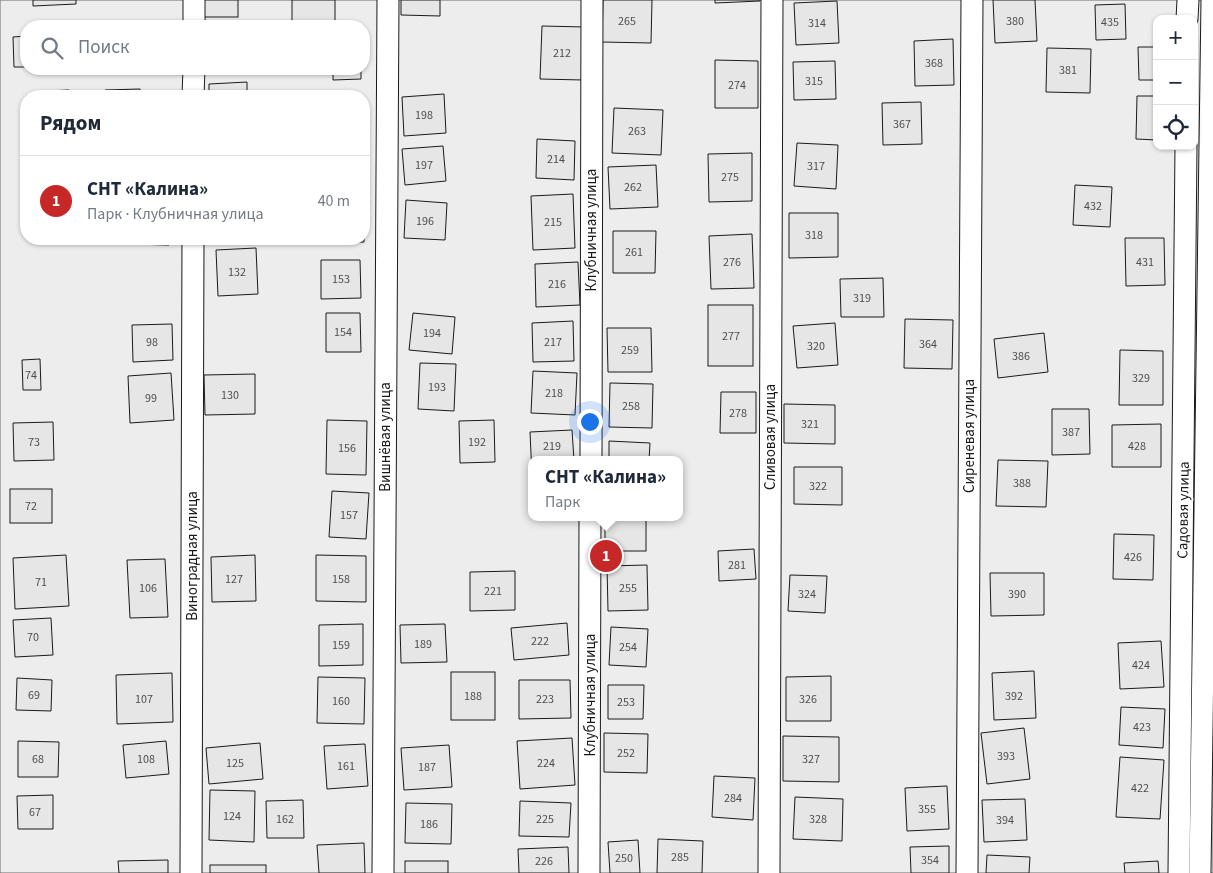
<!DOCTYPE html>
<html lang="ru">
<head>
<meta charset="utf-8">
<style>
  :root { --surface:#fff; --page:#f2f2f3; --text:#1f2937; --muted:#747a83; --line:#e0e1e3; --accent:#c62828 }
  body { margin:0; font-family:"Source Sans 3",sans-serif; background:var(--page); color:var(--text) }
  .controls { position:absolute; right:15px; top:15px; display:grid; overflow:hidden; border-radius:10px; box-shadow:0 1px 4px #0004 }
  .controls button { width:45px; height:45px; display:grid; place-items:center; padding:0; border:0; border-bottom:1px solid var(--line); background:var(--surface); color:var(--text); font:25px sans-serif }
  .you { position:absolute; left:589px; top:421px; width:18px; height:18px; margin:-12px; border:4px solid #fff; border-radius:50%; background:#1a73e8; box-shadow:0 0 0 8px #1a73e833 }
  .badge { display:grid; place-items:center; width:32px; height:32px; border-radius:50%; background:var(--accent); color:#fff; font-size:16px; font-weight:700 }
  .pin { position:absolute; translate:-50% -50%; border:2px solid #fff; box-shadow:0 1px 5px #0006 }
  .popup { position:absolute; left:528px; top:456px; width:155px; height:65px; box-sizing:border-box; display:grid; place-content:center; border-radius:10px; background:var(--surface); filter:drop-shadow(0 1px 4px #0005); font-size:16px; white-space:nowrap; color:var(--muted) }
  .popup b { font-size:19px; color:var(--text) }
  .popup::after { content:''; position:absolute; left:50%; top:100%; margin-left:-10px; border:10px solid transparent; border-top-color:var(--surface) }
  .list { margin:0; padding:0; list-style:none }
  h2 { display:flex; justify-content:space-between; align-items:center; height:65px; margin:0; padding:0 20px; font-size:21px }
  h2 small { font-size:16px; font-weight:400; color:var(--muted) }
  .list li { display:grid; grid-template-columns:32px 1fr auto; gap:15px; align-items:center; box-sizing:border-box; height:90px; padding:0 20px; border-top:1px solid var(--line) }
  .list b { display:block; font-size:19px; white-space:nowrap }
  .list p { margin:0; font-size:16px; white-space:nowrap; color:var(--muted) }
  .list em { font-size:16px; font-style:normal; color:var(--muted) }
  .icon { flex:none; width:28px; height:28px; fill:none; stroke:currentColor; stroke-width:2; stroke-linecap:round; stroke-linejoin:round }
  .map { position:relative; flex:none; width:1213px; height:873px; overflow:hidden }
  .search { position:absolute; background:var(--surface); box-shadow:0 1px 4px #0004; left:20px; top:20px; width:350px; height:55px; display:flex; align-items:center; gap:12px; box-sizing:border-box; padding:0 18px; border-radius:20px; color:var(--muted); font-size:19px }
  .panel { position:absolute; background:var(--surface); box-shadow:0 1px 4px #0004; left:20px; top:90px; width:350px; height:155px; border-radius:20px }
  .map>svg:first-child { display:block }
  .green { fill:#ededed; stroke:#6a6a6a; fill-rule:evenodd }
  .building { fill:#e6e6e6; stroke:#1a1a1a }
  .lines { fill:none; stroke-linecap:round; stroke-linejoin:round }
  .minor-casing { stroke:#1a1a1a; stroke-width:23 }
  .minor { stroke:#fff; stroke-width:21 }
  .labels { text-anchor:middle; stroke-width:4; stroke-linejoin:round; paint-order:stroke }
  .number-label { font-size:12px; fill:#4d4d4d }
  .street-label { font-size:15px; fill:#1a1a1a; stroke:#fff }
</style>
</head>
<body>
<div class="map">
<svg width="1213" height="873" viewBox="0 0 1213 873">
  <rect width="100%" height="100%" fill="#fff"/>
  <!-- green -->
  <path class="green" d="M 0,0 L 1213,0 L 1213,873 L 0,873 ZM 1157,19 L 1194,19 L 1194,146 L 1157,146 ZM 26,26 L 364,26 L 364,69 L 26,69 ZM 26,96 L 364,96 L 364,239 L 26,239 ZM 532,460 L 680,460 L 680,517 L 532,517 Z"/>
  <!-- building -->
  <g class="building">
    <path d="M 33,0 L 76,0 L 76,4 L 33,6 Z"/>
    <rect x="201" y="0" width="37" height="17"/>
    <rect x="292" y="0" width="43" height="26"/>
    <path d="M 401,0 L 440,0 L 440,16 L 401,15 Z"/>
    <path d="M 603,0 L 652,0 L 651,43 L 602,42 Z"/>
    <path d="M 715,0 L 760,0 L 760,1 L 715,3 Z"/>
    <path d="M 993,0 L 1035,0 L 1037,41 L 995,43 Z"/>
    <path d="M 837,1 L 839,43 L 796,45 L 794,3 Z"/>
    <path d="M 1125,4 L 1126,39 L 1096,40 L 1095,5 Z"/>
    <path d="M 542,26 L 585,27 L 583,80 L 540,79 Z"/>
    <path d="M 26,36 L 26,67 L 14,67 L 13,37 Z"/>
    <path d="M 953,39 L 954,85 L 915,86 L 914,41 Z"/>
    <path d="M 1138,47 L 1157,47 L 1157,80 L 1139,80 Z"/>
    <path d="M 1047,48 L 1091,49 L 1090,93 L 1046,92 Z"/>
    <path d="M 715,60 L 758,61 L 758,108 L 715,108 Z"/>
    <path d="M 835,61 L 836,99 L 794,100 L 793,62 Z"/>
    <rect x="205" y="69" width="38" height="3"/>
    <path d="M 333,69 L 361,69 L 361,79 L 333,80 Z"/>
    <path d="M 247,82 L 247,96 L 209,96 L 209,84 Z"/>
    <path d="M 140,89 L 141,96 L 105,96 L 105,90 Z"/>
    <path d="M 69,90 L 69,96 L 47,96 L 47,91 Z"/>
    <path d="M 444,94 L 446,133 L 404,136 L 402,97 Z"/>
    <path d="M 1137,96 L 1157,96 L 1157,140 L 1136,139 Z"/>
    <path d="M 921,102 L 922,144 L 883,145 L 882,103 Z"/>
    <path d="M 614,108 L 663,110 L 661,155 L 612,153 Z"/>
    <path d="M 537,139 L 575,141 L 574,180 L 536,178 Z"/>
    <path d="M 797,143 L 838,145 L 836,189 L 794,186 Z"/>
    <path d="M 443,146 L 446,181 L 405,185 L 402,149 Z"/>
    <path d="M 752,153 L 752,201 L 709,202 L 708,154 Z"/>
    <path d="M 656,165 L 658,207 L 610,209 L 608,167 Z"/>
    <path d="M 1075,185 L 1112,187 L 1110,227 L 1073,225 Z"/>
    <path d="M 573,194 L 575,248 L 533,250 L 531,196 Z"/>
    <path d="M 406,200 L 447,203 L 445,240 L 404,238 Z"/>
    <path d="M 789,213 L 838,213 L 838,257 L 789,258 Z"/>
    <path d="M 613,231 L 656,231 L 655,273 L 613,273 Z"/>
    <path d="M 752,234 L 754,288 L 711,289 L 709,236 Z"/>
    <path d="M 1125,238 L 1164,238 L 1165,285 L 1126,286 Z"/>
    <path d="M 130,239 L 169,239 L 169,245 L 129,244 Z"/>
    <path d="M 319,239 L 364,239 L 364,242 L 319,243 Z"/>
    <path d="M 256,248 L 258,294 L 218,296 L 216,250 Z"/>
    <path d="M 321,260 L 360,260 L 361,298 L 321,299 Z"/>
    <path d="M 578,262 L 580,305 L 536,307 L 535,264 Z"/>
    <path d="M 883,278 L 884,317 L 841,317 L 840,279 Z"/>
    <rect x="708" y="305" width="45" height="61"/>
    <path d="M 326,313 L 360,313 L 361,352 L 326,352 Z"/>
    <path d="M 413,313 L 455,317 L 452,354 L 409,350 Z"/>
    <path d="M 905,319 L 953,320 L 952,369 L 904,368 Z"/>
    <path d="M 573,321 L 574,361 L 533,362 L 532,323 Z"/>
    <path d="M 835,323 L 838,365 L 797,368 L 793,326 Z"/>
    <path d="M 172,324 L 173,360 L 133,362 L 132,325 Z"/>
    <path d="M 607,328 L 651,328 L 652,372 L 608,372 Z"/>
    <path d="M 1044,333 L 1048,372 L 998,378 L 994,339 Z"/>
    <path d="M 1120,350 L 1163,351 L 1163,405 L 1119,405 Z"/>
    <path d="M 40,359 L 41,390 L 23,390 L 22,360 Z"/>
    <path d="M 420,363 L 456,364 L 454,411 L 418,409 Z"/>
    <path d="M 533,371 L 577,373 L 575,415 L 531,413 Z"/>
    <path d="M 171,373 L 174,420 L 130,423 L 128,376 Z"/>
    <path d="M 255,374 L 255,414 L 205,415 L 204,375 Z"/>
    <path d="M 610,383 L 653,384 L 652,428 L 609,427 Z"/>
    <path d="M 721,392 L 756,392 L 756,433 L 720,433 Z"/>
    <path d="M 784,404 L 835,405 L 835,444 L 784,443 Z"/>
    <path d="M 1052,409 L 1089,409 L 1090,454 L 1052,455 Z"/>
    <path d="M 327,420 L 367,421 L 366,475 L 326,474 Z"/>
    <path d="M 494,420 L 495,462 L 460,463 L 459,421 Z"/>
    <path d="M 53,422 L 54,460 L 14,461 L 13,423 Z"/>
    <path d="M 1161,424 L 1161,467 L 1112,467 L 1112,425 Z"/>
    <path d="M 572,430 L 574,460 L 532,460 L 532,476 L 530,432 Z"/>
    <path d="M 609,441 L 650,443 L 649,460 L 609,460 Z"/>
    <path d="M 998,460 L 1048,461 L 1046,507 L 996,506 Z"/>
    <path d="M 794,467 L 842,467 L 842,505 L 794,504 Z"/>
    <rect x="10" y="489" width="42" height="34"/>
    <path d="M 332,491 L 369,493 L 366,539 L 329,537 Z"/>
    <rect x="605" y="517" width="41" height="34"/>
    <path d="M 1114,534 L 1154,535 L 1153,580 L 1113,579 Z"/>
    <path d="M 754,549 L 756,579 L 719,581 L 718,551 Z"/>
    <path d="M 66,555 L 69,606 L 15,609 L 13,558 Z"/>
    <path d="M 255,555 L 256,601 L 212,602 L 211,557 Z"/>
    <path d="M 316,555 L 366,556 L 366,602 L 316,601 Z"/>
    <path d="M 165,559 L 168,617 L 130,618 L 127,560 Z"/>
    <path d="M 647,565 L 648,610 L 608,611 L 607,566 Z"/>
    <path d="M 515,571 L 515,610 L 470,611 L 470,572 Z"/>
    <path d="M 990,573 L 1044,573 L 1044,615 L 991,616 Z"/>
    <path d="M 790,575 L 827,576 L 825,613 L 788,611 Z"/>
    <path d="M 51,618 L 53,655 L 15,657 L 13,620 Z"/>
    <path d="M 567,623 L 569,655 L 514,660 L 511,628 Z"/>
    <path d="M 363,624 L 363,665 L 319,666 L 319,625 Z"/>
    <path d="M 445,624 L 447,662 L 401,663 L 400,625 Z"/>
    <path d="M 611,627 L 648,629 L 646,667 L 609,665 Z"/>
    <path d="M 1161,641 L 1164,687 L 1120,689 L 1118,643 Z"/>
    <path d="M 1034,671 L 1036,718 L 994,720 L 992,673 Z"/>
    <rect x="451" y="672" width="44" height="48"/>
    <path d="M 172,673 L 173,722 L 117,724 L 116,675 Z"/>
    <path d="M 831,676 L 831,721 L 786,721 L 786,677 Z"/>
    <path d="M 318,677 L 365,678 L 364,724 L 317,723 Z"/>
    <path d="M 17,678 L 52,680 L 51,711 L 16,710 Z"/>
    <path d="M 519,680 L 570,680 L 571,718 L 519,719 Z"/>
    <path d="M 608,685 L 644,685 L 643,719 L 608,719 Z"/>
    <path d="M 1121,707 L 1165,709 L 1163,748 L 1119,745 Z"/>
    <path d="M 1024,728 L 1030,779 L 987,784 L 981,733 Z"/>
    <path d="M 604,733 L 648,734 L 647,773 L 604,772 Z"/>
    <path d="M 783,736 L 839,737 L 839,782 L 783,781 Z"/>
    <path d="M 572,738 L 575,785 L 520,789 L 517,741 Z"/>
    <path d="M 18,741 L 59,742 L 58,777 L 18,777 Z"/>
    <path d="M 166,741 L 169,774 L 126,778 L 123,745 Z"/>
    <path d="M 260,743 L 263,779 L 209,784 L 206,748 Z"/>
    <path d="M 365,744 L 368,786 L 327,789 L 324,746 Z"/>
    <path d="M 449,745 L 452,787 L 404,790 L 401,748 Z"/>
    <path d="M 1120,757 L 1164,760 L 1160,819 L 1116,817 Z"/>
    <path d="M 714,776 L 755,778 L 753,820 L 712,817 Z"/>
    <path d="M 947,786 L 949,829 L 907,831 L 905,788 Z"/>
    <path d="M 210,790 L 255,791 L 254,842 L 209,840 Z"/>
    <path d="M 53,795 L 53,829 L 18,829 L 17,796 Z"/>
    <path d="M 795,797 L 843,799 L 842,841 L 793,839 Z"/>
    <path d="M 1025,799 L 1027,840 L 984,842 L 982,800 Z"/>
    <path d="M 303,800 L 304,838 L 267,838 L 266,801 Z"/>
    <path d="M 520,801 L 571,803 L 569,837 L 519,836 Z"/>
    <path d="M 406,803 L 452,804 L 451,844 L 405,843 Z"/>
    <path d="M 658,839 L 703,841 L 702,873 L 657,873 Z"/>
    <path d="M 638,840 L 640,873 L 610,873 L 608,842 Z"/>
    <path d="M 364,843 L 365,873 L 319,873 L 317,845 Z"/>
    <path d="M 949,846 L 949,873 L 911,873 L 910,847 Z"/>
    <path d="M 568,847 L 569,873 L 519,873 L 518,849 Z"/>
    <path d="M 987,855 L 1030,857 L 1029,873 L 986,873 Z"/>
    <path d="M 168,860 L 168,873 L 119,873 L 118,861 Z"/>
    <rect x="405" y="861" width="43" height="12"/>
    <path d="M 1158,861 L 1159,873 L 1125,873 L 1124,863 Z"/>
    <rect x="210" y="865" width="56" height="8"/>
  </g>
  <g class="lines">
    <!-- minor casing -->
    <g class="minor-casing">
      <g id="minor">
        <path d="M 1187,19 L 1188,0"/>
        <path d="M 194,26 L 194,0"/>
        <path d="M 193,96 L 194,69"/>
        <path d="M 591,460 L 592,0"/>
        <path d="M 191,873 L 193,239"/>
        <path d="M 383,873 L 388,0"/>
        <path d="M 589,873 L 590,517"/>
        <path d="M 769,873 L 772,0"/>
        <path d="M 967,873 L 972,0"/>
        <path d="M 1179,873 L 1186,146"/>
        <path d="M 1200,873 L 1212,0"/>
      </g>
    </g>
    <!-- minor -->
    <use href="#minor" class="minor"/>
  </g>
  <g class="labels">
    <!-- number labels -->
    <g class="number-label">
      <text x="627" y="25">265</text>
      <text x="1015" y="25">380</text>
      <text x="1110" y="26">435</text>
      <text x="817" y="27">314</text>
      <text x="562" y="57">212</text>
      <text x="934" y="67">368</text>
      <text x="1068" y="74">381</text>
      <text x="814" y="85">315</text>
      <text x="737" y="89">274</text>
      <text x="424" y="119">198</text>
      <text x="902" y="128">367</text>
      <text x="637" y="135">263</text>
      <text x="556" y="163">214</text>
      <text x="424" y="169">197</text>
      <text x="816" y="170">317</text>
      <text x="730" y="181">275</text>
      <text x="633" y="191">262</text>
      <text x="1093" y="210">432</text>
      <text x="425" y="225">196</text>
      <text x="553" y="226">215</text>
      <text x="814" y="239">318</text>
      <text x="634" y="256">261</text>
      <text x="732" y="266">276</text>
      <text x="1145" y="266">431</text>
      <text x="237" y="276">132</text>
      <text x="341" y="283">153</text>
      <text x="557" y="288">216</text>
      <text x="862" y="302">319</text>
      <text x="343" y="336">154</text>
      <text x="432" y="337">194</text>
      <text x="731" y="340">277</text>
      <text x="152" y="346">98</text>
      <text x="553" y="346">217</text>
      <text x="928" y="348">364</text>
      <text x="816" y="350">320</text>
      <text x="630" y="354">259</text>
      <text x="1021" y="360">386</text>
      <text x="31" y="379">74</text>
      <text x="1141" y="382">329</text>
      <text x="437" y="391">193</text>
      <text x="554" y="397">218</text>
      <text x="230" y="399">130</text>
      <text x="151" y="402">99</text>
      <text x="631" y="410">258</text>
      <text x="738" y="417">278</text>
      <text x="810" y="428">321</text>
      <text x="1071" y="436">387</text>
      <text x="34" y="446">73</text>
      <text x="477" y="446">192</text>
      <text x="552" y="450">219</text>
      <text x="1137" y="450">428</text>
      <text x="347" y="452">156</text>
      <text x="1022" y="487">388</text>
      <text x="818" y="490">322</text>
      <text x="31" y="510">72</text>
      <text x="349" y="519">157</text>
      <text x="1133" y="561">426</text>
      <text x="737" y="569">281</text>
      <text x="234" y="583">127</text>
      <text x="341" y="583">158</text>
      <text x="41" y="586">71</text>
      <text x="148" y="592">106</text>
      <text x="628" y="592">255</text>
      <text x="493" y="595">221</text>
      <text x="807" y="598">324</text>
      <text x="1017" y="598">390</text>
      <text x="33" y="641">70</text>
      <text x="540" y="645">222</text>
      <text x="423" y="648">189</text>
      <text x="341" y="649">159</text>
      <text x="628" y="651">254</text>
      <text x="1141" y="669">424</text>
      <text x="34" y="699">69</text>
      <text x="473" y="700">188</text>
      <text x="1014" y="700">392</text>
      <text x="144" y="703">107</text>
      <text x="545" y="703">223</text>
      <text x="808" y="703">326</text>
      <text x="341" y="705">160</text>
      <text x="626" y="706">253</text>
      <text x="1142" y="731">423</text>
      <text x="626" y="757">252</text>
      <text x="1006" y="760">393</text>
      <text x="38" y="763">68</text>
      <text x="146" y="763">108</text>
      <text x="811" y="763">327</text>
      <text x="235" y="767">125</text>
      <text x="546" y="767">224</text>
      <text x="346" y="770">161</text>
      <text x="427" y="771">187</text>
      <text x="1140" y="792">422</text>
      <text x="733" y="802">284</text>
      <text x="927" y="813">355</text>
      <text x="35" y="816">67</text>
      <text x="232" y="820">124</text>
      <text x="285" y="823">162</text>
      <text x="545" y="823">225</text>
      <text x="818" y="823">328</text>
      <text x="1005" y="824">394</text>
      <text x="429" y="828">186</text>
      <text x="680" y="861">285</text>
      <text x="624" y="862">250</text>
      <text x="930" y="864">354</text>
      <text x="544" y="865">226</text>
    </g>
    <!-- street labels -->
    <g class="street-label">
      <text transform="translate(591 230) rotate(-90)" y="5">Клубничная улица</text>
      <text transform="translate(969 436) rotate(-90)" y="5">Сиреневая улица</text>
      <text transform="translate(385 437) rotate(-90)" y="5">Вишнёвая улица</text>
      <text transform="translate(770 437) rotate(-90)" y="5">Сливовая улица</text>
      <text transform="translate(1183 510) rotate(-89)" y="5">Садовая улица</text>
      <text transform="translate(192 556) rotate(-90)" y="5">Виноградная улица</text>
      <text transform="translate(590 695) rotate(-90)" y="5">Клубничная улица</text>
    </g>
  </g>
</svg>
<div class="controls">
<button>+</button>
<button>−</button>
<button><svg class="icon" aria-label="locate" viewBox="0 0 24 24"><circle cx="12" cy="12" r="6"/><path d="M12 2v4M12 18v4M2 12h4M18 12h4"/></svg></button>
</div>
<div class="you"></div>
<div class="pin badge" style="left:606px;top:556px">1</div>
<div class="popup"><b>СНТ «Калина»</b>Парк</div>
<div class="search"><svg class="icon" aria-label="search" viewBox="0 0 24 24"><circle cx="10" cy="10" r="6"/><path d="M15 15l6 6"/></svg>Поиск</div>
<section class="panel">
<h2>Рядом<small></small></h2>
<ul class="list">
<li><span class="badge">1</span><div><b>СНТ «Калина»</b><p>Парк · Клубничная улица</p></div><em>40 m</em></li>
</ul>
</section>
</div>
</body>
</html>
